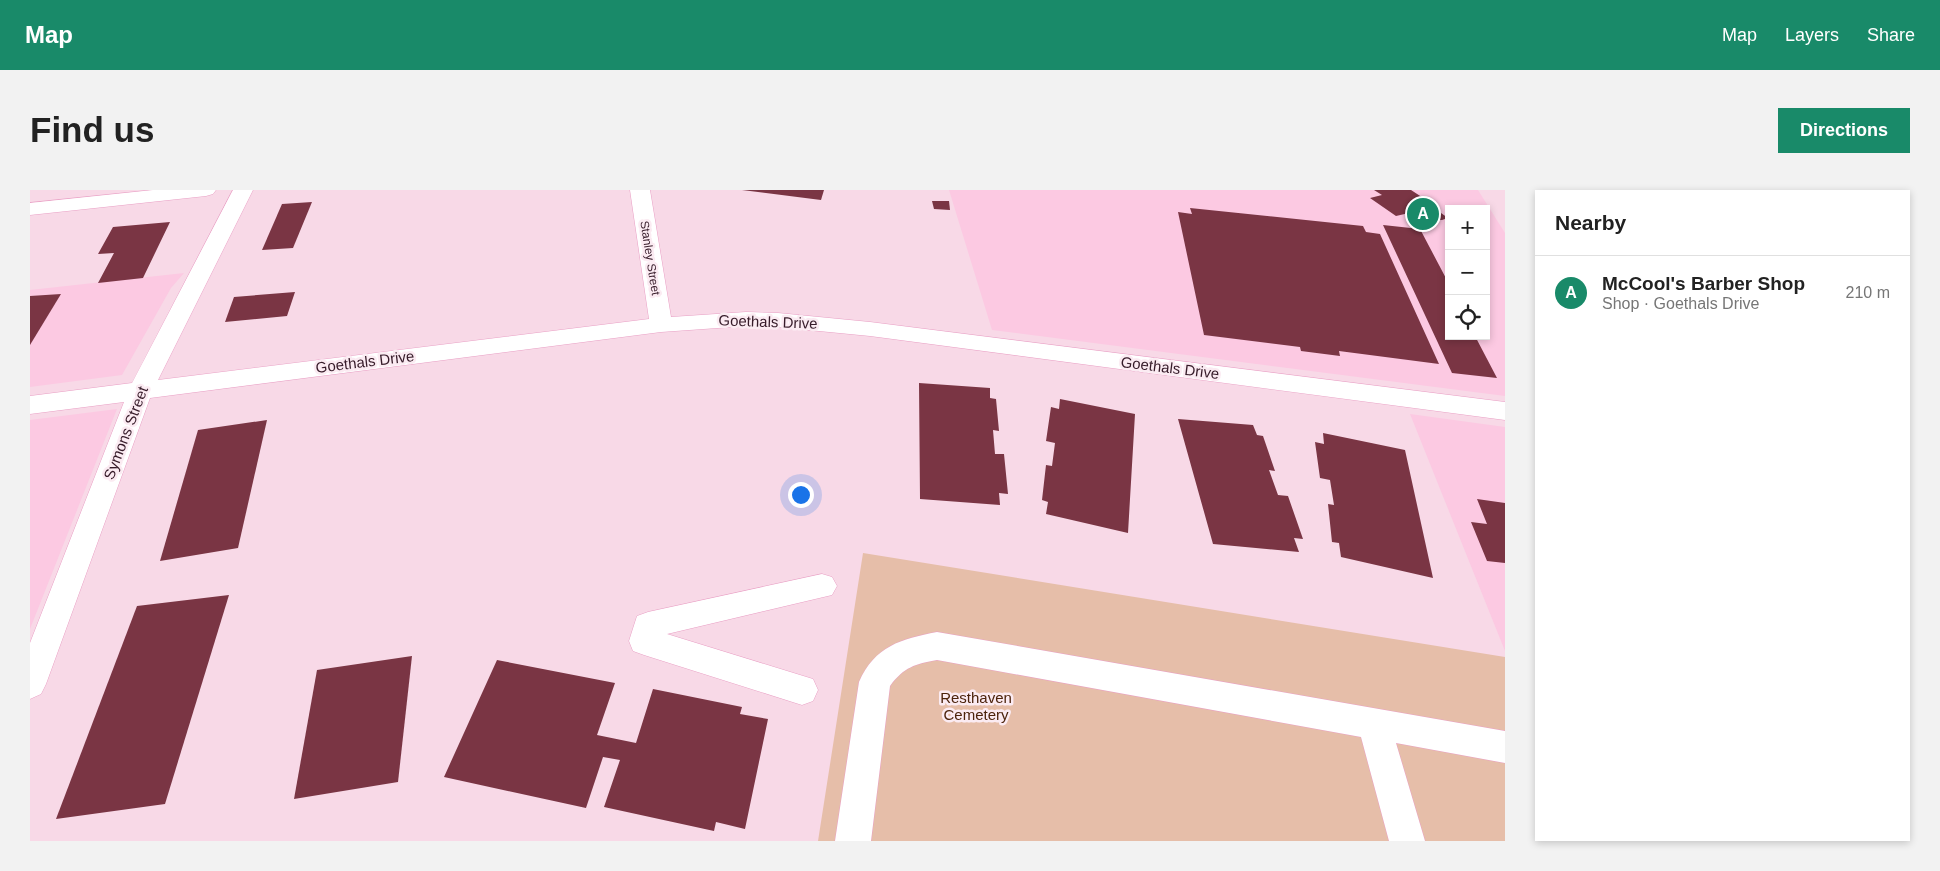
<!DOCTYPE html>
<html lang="en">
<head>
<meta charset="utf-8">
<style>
  :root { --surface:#fff; --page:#f2f2f2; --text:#222; --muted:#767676; --line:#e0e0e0; --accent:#198a69 }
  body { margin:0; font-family:Helvetica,sans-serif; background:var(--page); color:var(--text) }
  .controls { position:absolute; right:15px; top:15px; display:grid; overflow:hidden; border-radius:0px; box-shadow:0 2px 8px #0003 }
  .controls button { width:45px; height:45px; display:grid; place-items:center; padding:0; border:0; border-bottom:1px solid var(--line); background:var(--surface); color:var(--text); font:25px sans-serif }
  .you { position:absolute; left:770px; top:304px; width:18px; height:18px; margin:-12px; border:4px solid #fff; border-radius:50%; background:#1a73e8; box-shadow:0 0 0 8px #1a73e833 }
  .badge { display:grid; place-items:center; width:32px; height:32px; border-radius:50%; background:var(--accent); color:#fff; font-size:16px; font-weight:700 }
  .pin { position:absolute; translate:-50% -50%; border:2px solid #fff; box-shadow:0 1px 5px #0006 }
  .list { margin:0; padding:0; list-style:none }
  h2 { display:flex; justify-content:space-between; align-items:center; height:65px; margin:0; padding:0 20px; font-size:21px }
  h2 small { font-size:16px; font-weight:400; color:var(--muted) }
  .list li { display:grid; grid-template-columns:32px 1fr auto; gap:15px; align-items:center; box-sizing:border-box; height:75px; padding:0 20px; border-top:1px solid var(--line) }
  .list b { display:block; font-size:19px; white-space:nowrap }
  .list p { margin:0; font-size:16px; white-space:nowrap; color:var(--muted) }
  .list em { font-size:16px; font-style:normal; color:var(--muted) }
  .icon { flex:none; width:28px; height:28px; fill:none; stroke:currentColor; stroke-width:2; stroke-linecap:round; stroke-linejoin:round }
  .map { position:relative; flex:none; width:1475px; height:651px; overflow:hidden; border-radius:0px }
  header { display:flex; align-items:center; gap:30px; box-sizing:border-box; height:70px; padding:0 25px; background:var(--accent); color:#fff }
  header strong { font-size:24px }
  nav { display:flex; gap:28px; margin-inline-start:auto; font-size:18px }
  .intro { display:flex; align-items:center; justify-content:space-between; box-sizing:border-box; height:120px; padding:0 30px }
  h1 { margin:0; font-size:35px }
  .button { padding:12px 22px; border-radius:0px; background:var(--accent); color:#fff; font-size:18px; font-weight:700 }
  main { display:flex; gap:30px; padding:0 30px }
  aside { flex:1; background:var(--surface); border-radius:0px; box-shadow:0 2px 8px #0003 }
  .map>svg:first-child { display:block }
  .built { fill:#fcc9e2; fill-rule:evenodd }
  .green { fill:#e6bea9 }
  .building { fill:#7a3544 }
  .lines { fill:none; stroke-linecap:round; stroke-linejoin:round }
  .minor-casing { stroke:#e9a0c5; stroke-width:1 }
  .minor { fill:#fff; fill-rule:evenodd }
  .labels { text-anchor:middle; stroke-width:5; stroke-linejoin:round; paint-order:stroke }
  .far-street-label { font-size:12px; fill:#361b29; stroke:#fbebf2 }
  .street-label { font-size:15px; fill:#361b29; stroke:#fbebf2 }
  .park-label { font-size:15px; fill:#4c230c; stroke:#fbebf2 }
</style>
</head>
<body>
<header>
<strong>Map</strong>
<nav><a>Map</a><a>Layers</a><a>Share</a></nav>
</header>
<div class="intro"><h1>Find us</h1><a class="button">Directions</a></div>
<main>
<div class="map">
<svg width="1475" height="651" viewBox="0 0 1475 651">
  <rect width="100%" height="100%" fill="#f8d9e7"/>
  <!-- built -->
  <g class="built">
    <path d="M 919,0 L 1448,0 L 1475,43 L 1475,206 L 962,140 ZM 1419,19 L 1456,19 L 1456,146 L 1419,146 Z"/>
    <path d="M 154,83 L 141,98 L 92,185 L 0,197 L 0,100 Z"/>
    <path d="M 87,219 L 0,439 L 0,230 Z"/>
    <path d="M 1380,224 L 1475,237 L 1475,461 Z"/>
  </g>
  <!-- green -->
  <path class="green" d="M 833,363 L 1475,467 L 1475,651 L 788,651 Z"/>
  <!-- building -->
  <g class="building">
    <path d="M 712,0 L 794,0 L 791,10 Z"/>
    <path d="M 1344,0 L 1381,0 L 1407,17 L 1404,18 L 1418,28 L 1412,30 L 1384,27 L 1379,23 L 1366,26 L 1340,8 L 1352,5 Z"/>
    <path d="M 902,11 L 919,11 L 920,20 L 904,19 Z"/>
    <path d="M 282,12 L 263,58 L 232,60 L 252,14 Z"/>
    <path d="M 1160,18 L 1333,36 L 1336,42 L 1350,44 L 1409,174 L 1309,161 L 1310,166 L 1271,161 L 1270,157 L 1174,145 L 1148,22 L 1162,24 Z"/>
    <path d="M 140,32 L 113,88 L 68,93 L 84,63 L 68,64 L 83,37 Z"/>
    <path d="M 1353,35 L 1390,39 L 1419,94 L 1419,146 L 1445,146 L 1467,188 L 1422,183 Z"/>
    <path d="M 265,102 L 257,126 L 195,132 L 204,107 Z"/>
    <path d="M 31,104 L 0,155 L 0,106 Z"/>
    <path d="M 889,193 L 960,198 L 960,208 L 966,209 L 969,241 L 963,240 L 965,264 L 974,264 L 978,304 L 969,303 L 970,315 L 890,309 Z"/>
    <path d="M 1030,209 L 1105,224 L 1098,343 L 1016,324 L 1018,312 L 1012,310 L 1016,275 L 1022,276 L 1025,253 L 1016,251 L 1021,217 L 1029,219 Z"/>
    <path d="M 1148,229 L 1223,235 L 1227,245 L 1233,246 L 1245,281 L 1239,280 L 1248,305 L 1258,306 L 1273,349 L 1264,348 L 1269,362 L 1183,354 Z"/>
    <path d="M 237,230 L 208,358 L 130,371 L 168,240 Z"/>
    <path d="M 1293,243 L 1375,260 L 1403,388 L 1311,367 L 1309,353 L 1302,352 L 1298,314 L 1304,315 L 1300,290 L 1290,288 L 1285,252 L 1294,254 Z"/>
    <path d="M 1447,309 L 1475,313 L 1475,373 L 1457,371 L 1441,332 L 1457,334 Z"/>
    <path d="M 199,405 L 135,614 L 26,629 L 107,416 Z"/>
    <path d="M 382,466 L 368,592 L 264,609 L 287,480 Z"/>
    <path d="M 467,470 L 585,493 L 567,545 L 606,553 L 623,499 L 712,517 L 710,524 L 738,529 L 715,639 L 686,632 L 684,641 L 574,617 L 590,570 L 573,567 L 556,618 L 414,587 Z"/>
  </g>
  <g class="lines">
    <!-- minor casing -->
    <g class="minor-casing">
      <g id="minor">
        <path d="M 123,0 L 186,0 L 183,4 L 176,6 L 0,25 L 0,13 Z"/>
        <path d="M 203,0 L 223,0 L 128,190 L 619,129 L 600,0 L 620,0 L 641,127 L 716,122 L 748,123 L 840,132 L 1475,212 L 1475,230 L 840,146 L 748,137 L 716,136 L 631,142 L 120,208 L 16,494 L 11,504 L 0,509 L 0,453 L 94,212 L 0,224 L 0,206 L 102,193 Z"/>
        <path d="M 792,384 L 802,387 L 807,396 L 802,405 L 637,444 L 783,489 L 788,500 L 783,511 L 772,515 L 614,465 L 603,461 L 599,451 L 607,426 L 618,422 Z"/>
        <path d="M 907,442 L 1475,541 L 1475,573 L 1366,553 L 1395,651 L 1359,651 L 1331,547 L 907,470 C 885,474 874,477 860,496 L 841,651 L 805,651 L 829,492 C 845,456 871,449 907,442 Z"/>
      </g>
    </g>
    <!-- minor -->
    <use href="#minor" class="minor"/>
  </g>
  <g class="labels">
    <!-- far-street labels -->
    <g class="far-street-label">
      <text transform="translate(620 68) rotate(81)" y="4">Stanley Street</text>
    </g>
    <!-- street labels -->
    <g class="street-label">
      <text transform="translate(738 132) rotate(2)" y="5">Goethals Drive</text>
      <text transform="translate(335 172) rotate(-7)" y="5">Goethals Drive</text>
      <text transform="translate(1140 178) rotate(7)" y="5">Goethals Drive</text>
      <text transform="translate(96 243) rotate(-69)" y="5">Symons Street</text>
    </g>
    <!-- park labels -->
    <g class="park-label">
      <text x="946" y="513">Resthaven<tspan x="946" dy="17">Cemetery</tspan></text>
    </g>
  </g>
</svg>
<div class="controls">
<button>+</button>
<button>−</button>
<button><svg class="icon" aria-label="locate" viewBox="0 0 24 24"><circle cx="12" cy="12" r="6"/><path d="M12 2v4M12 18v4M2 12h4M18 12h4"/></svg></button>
</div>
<div class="you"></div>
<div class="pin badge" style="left:1393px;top:24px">A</div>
</div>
<aside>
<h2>Nearby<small></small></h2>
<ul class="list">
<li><span class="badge">A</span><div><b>McCool's Barber Shop</b><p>Shop · Goethals Drive</p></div><em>210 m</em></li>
</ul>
</aside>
</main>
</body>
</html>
